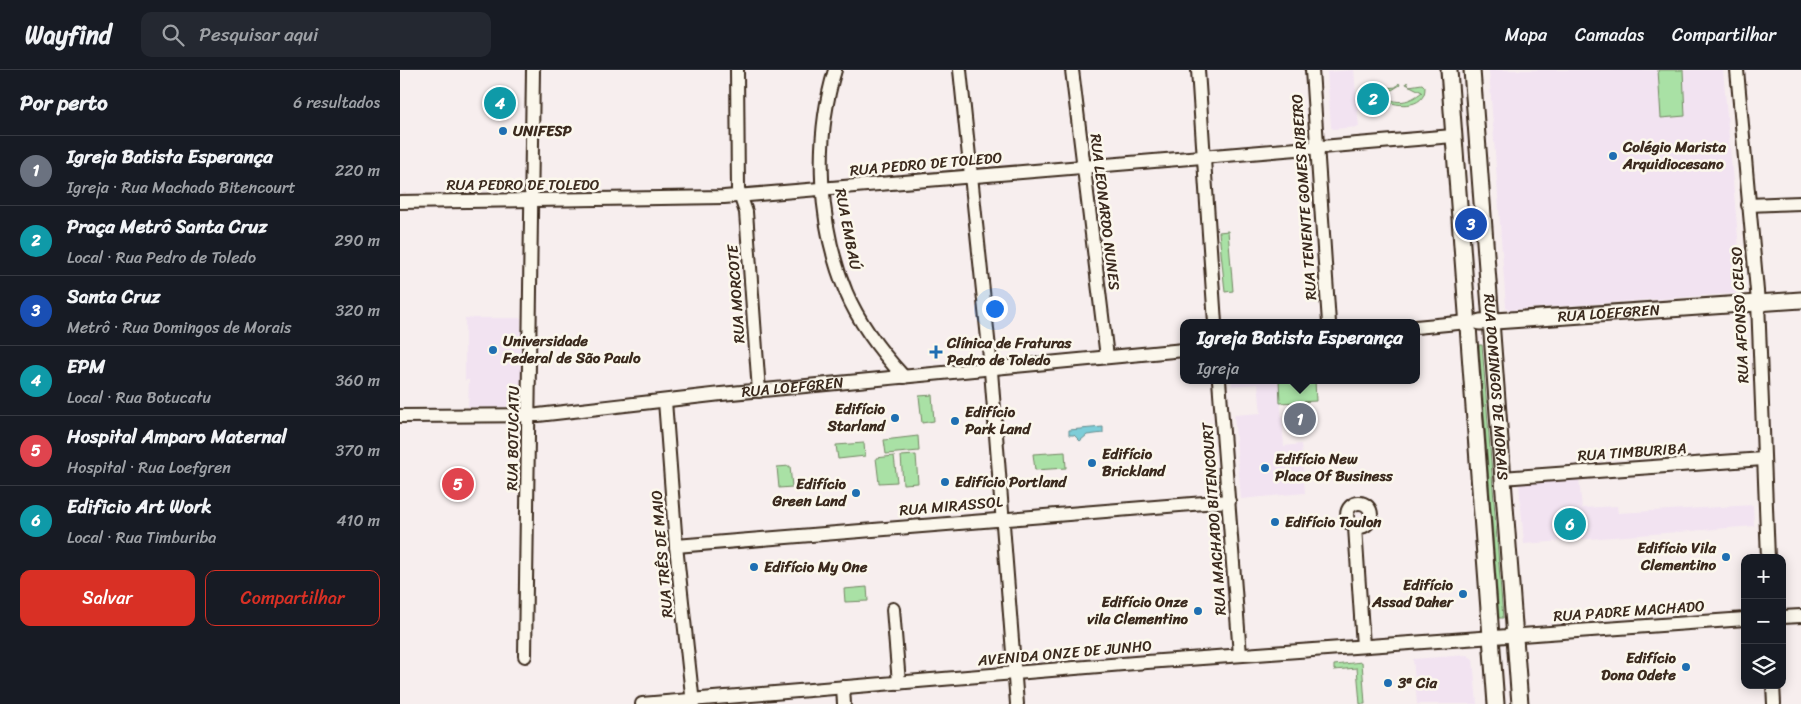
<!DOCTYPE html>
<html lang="pt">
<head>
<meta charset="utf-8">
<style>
  :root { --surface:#171b24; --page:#242831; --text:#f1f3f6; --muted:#9ea1a6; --line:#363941; --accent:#d93025 }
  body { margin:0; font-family:Sriracha,sans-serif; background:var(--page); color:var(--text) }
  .controls { position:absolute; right:15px; bottom:15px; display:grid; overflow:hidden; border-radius:10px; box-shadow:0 2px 12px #0003 }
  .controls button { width:45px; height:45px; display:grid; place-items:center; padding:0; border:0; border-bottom:1px solid var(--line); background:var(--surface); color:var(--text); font:25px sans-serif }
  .you { position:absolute; left:594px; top:238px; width:18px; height:18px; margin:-12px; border:4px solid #fff; border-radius:50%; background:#1a73e8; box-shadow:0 0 0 8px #1a73e833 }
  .badge { display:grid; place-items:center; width:32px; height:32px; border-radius:50%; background:var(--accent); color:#fff; font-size:16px; font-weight:700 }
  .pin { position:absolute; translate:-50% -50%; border:2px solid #fff; box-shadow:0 1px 5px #0006 }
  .popup { position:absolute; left:780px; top:249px; width:240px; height:65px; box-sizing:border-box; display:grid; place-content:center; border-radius:10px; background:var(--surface); filter:drop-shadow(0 1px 4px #0005); font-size:16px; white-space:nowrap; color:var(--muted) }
  .popup b { font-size:19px; color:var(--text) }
  .popup::after { content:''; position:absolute; left:50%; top:100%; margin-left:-10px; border:10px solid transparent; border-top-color:var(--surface) }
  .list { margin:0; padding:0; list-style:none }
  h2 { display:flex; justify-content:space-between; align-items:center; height:65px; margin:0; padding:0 20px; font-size:21px }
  h2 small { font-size:16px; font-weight:400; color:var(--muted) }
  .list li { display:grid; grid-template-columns:32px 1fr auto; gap:15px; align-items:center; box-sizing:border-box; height:70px; padding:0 20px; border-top:1px solid var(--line) }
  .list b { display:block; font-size:19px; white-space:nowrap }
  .list p { margin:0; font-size:16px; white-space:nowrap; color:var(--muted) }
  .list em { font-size:16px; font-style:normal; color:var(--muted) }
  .actions { display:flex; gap:10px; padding:15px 20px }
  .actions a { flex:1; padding:11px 0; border:1px solid var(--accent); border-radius:10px; text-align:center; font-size:18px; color:var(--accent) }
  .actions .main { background:var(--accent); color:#fff }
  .icon { flex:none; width:28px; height:28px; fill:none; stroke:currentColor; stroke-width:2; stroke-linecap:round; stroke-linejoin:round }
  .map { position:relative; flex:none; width:1401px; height:634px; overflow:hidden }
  header { display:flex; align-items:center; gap:30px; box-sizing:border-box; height:70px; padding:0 25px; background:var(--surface); border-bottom:1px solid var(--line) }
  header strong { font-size:24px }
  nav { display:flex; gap:28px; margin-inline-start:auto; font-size:18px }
  .search { width:350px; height:45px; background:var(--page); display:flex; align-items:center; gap:12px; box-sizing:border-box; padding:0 18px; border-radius:10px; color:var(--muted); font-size:19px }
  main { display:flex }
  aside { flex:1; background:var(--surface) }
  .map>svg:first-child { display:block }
  .built { fill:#f2e3f1 }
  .green { fill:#a9e1a5; stroke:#728662 }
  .water { fill:#7dcdd8; stroke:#638c8e }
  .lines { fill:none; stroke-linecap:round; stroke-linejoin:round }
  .minor-casing { stroke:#3b2a1e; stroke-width:16 }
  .major-casing { stroke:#3b2a1e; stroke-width:19 }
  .minor { stroke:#fbf7ec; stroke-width:12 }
  .major { stroke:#fbf7ec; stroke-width:15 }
  .poi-dot { fill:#1f6fb2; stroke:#fbf7ec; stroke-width:2 }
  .labels { text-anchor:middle; stroke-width:5; stroke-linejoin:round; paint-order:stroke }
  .poi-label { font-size:15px; font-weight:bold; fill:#3b2a1e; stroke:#fbf7ec; text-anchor:start }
  .street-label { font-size:15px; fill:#3b2a1e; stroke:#fbf7ec }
</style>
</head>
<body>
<header>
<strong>Wayfind</strong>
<div class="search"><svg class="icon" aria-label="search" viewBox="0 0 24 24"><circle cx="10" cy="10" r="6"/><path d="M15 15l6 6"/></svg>Pesquisar aqui</div>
<nav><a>Mapa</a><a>Camadas</a><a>Compartilhar</a></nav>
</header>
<main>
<aside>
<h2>Por perto<small>6 resultados</small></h2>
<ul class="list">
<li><span class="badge" style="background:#6b7280">1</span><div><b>Igreja Batista Esperança</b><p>Igreja · Rua Machado Bitencourt</p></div><em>220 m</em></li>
<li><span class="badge" style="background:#0f9aa8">2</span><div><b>Praça Metrô Santa Cruz</b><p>Local · Rua Pedro de Toledo</p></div><em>290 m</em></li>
<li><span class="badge" style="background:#1a4fb4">3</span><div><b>Santa Cruz</b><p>Metrô · Rua Domingos de Morais</p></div><em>320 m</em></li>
<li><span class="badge" style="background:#0f9aa8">4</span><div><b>EPM</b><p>Local · Rua Botucatu</p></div><em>360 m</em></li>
<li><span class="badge" style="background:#e0444e">5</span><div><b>Hospital Amparo Maternal</b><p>Hospital · Rua Loefgren</p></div><em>370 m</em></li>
<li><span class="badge" style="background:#0f9aa8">6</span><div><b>Edificio Art Work</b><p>Local · Rua Timburiba</p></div><em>410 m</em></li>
</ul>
<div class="actions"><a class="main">Salvar</a><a>Compartilhar</a></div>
</aside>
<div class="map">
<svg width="1401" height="634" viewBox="0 0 1401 634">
  <rect width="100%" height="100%" fill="#f7eeee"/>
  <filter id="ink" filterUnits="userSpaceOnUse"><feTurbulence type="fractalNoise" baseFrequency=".02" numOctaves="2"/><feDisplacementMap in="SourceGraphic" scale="10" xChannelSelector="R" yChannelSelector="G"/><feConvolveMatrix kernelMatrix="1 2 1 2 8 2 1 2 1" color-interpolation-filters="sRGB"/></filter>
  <g filter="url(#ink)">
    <!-- built -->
    <g class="built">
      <path d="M 954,0 L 959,57 L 933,59 L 931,57 L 927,2 Z"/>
      <path d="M 1089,0 L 1323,0 L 1343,223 L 1109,240 L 1106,237 Z"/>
      <path d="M 65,248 L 121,248 L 121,334 L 114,334 L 114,337 L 68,337 L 69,310 L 65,310 Z"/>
      <path d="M 832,310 L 879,310 L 884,376 L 901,374 L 905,423 L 841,429 L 834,345 L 861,343 L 858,314 L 832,316 Z"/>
      <path d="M 1179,408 L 1182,438 L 1217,436 L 1218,443 L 1353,435 L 1354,456 L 1124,474 L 1119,414 Z"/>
      <path d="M 1067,585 L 1073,589 L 1077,634 L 1017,634 L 1013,589 Z"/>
    </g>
    <!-- green -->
    <g class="green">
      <path d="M 1258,0 L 1283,0 L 1285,46 L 1261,48 Z"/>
      <path d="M 1007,12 L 1009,16 L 1022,14 L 1025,17 C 1026,40 993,37 980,28 L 979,22 L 985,18 L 996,17 L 999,13 L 1000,15 L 984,25 C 996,36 1010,32 1022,22 L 1006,14 Z"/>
      <path d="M 828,161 L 833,221 L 825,222 L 819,162 Z"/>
      <path d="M 1079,275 L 1082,275 L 1103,548 L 1099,548 Z"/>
      <path d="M 879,310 L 915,310 L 916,331 L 880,333 Z"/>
      <path d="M 532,325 L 534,351 L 522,353 L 519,326 Z"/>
      <path d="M 518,366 L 519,381 L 486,384 L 484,370 Z"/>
      <path d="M 464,373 L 465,386 L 438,389 L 436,375 Z"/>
      <path d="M 665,382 L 666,398 L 635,400 L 633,384 Z"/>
      <path d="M 516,385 L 518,413 L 503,414 L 501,386 Z"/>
      <path d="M 494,386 L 497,412 L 479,413 L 476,388 Z"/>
      <path d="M 390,396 L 392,417 L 379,418 L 377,397 Z"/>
      <path d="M 467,517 L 468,531 L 445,532 L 444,519 Z"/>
      <path d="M 962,592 L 965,634 L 960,634 L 957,598 L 934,600 L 934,595 Z"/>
    </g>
    <!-- water -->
    <path class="water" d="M 703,357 L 703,363 L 687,365 L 680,371 L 674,365 L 669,365 L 669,360 Z"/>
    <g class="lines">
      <!-- minor casing -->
      <g class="minor-casing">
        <g id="minor">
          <path d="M 337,0 L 338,119 L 346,142 L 359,321"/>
          <path d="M 435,0 C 414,69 418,155 446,222 C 459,253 481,282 504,307"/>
          <path d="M 560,0 L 590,288 L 617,634"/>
          <path d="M 672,0 L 707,287"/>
          <path d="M 798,0 L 815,253"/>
          <path d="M 912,0 L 929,253"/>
          <path d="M 1337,0 L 1358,232 L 1368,488"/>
          <path d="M 0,132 L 324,127 L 1053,66"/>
          <path d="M 1348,135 L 1401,133"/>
          <path d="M 1016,257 L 1068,252"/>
          <path d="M 819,310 L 840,585"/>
          <path d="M 265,331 L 276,476 L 293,634"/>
          <path id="s1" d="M 0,346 L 138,345 L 321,324 L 784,280"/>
          <path d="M 1102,408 L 1363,389"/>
          <circle cx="959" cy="445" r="12"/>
          <path d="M 955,457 L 963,576"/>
          <path d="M 276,476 L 829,431"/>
          <path d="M 493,539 L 499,613"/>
          <path d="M 1382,547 L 1401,546"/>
          <path d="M 125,586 L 133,0"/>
          <path d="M 1373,615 L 1374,634"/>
          <path d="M 443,617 L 444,634"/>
          <path d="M 242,634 L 747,592 L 1345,549"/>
        </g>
      </g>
      <!-- major casing -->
      <g class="major-casing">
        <g id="major">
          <path d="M 1049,0 L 1096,634"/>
          <path id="s2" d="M 1072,0 L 1120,634"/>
          <path id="s3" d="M 1080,252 L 1401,230"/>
        </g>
      </g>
      <!-- minor -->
      <use href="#minor" class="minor"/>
      <!-- major -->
      <use href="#major" class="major"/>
    </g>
  </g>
  <!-- markers -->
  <g class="poi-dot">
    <circle cx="103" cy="61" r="5"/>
    <circle cx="1213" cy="86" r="5"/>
    <circle cx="93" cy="280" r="5"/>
    <path d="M533.5 274.5h5v5h5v5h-5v5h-5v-5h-5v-5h5z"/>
    <circle cx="495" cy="348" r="5"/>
    <circle cx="555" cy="351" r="5"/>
    <circle cx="692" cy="393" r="5"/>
    <circle cx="865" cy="398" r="5"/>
    <circle cx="545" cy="412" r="5"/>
    <circle cx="456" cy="423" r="5"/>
    <circle cx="875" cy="452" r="5"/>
    <circle cx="1326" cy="487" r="5"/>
    <circle cx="354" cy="497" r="5"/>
    <circle cx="1063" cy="524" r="5"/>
    <circle cx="798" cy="541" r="5"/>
    <circle cx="1286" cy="597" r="5"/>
    <circle cx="988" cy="613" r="5"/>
  </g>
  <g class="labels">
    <!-- poi labels -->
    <g class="poi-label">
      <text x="113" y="66">UNIFESP</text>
      <text x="1223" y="82">Colégio Marista<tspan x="1223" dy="17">Arquidiocesano</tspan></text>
      <text x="103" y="276">Universidade<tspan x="103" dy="17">Federal de São Paulo</tspan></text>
      <text x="547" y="278">Clínica de Fraturas<tspan x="547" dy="17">Pedro de Toledo</tspan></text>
      <text x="485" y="344" text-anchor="end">Edifício<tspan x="485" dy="17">Starland</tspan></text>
      <text x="565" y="347">Edifício<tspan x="565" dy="17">Park Land</tspan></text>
      <text x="702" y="389">Edifício<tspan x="702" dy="17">Brickland</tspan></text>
      <text x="875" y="394">Edifício New<tspan x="875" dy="17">Place Of Business</tspan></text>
      <text x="555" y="417">Edifício Portland</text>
      <text x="446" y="419" text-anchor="end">Edifício<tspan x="446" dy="17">Green Land</tspan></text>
      <text x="885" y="457">Edifício Toulon</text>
      <text x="1316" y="483" text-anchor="end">Edifício Vila<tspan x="1316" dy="17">Clementino</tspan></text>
      <text x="364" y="502">Edifício My One</text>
      <text x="1053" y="520" text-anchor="end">Edifício<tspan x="1053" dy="17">Assad Daher</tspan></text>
      <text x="788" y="537" text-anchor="end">Edifício Onze<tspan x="788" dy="17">vila Clementino</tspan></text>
      <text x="1276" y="593" text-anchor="end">Edifício<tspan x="1276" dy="17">Dona Odete</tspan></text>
      <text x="998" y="618">3ª Cia</text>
    </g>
    <!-- street labels -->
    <g class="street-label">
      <text transform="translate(526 94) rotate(-5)" y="5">RUA PEDRO DE TOLEDO</text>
      <text x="123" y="120">RUA PEDRO DE TOLEDO</text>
      <text transform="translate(904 127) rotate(-94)" y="5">RUA TENENTE GOMES RIBEIRO</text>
      <text transform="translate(705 142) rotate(83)" y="5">RUA LEONARDO NUNES</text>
      <text transform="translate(448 159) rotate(79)" y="5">RUA EMBAÚ</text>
      <text transform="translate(336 224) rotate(-94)" y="5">RUA MORCOTE</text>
      <text dy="5" stroke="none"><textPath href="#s3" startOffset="129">RUA LOEFGREN</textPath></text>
      <text transform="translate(1340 245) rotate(-93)" y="5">RUA AFONSO CELSO</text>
      <text dy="5" stroke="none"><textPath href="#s1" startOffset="394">RUA LOEFGREN</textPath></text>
      <text dy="5" stroke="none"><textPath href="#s2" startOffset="318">RUA DOMINGOS DE MORAIS</textPath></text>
      <text transform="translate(113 368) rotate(-89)" y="5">RUA BOTUCATU</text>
      <text transform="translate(1232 382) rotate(-4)" y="5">RUA TIMBURIBA</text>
      <text transform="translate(551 436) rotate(-5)" y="5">RUA MIRASSOL</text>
      <text transform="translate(814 449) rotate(-94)" y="5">RUA MACHADO BITENCOURT</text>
      <text transform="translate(262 484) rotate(-95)" y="5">RUA TRÊS DE MAIO</text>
      <text transform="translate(1229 541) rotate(-4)" y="5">RUA PADRE MACHADO</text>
      <text transform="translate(665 583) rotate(-5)" y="5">AVENIDA ONZE DE JUNHO</text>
    </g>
  </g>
</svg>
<div class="controls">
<button>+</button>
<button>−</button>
<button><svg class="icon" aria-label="layers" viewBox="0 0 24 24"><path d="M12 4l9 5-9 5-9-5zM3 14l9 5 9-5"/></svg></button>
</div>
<div class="you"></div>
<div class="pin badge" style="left:900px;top:349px;background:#6b7280">1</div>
<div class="popup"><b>Igreja Batista Esperança</b>Igreja</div>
<div class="pin badge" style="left:973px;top:29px;background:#0f9aa8">2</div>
<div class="pin badge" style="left:1071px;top:154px;background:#1a4fb4">3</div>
<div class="pin badge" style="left:100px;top:33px;background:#0f9aa8">4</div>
<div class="pin badge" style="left:58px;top:414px;background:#e0444e">5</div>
<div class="pin badge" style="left:1170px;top:454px;background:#0f9aa8">6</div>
</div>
</main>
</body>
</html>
